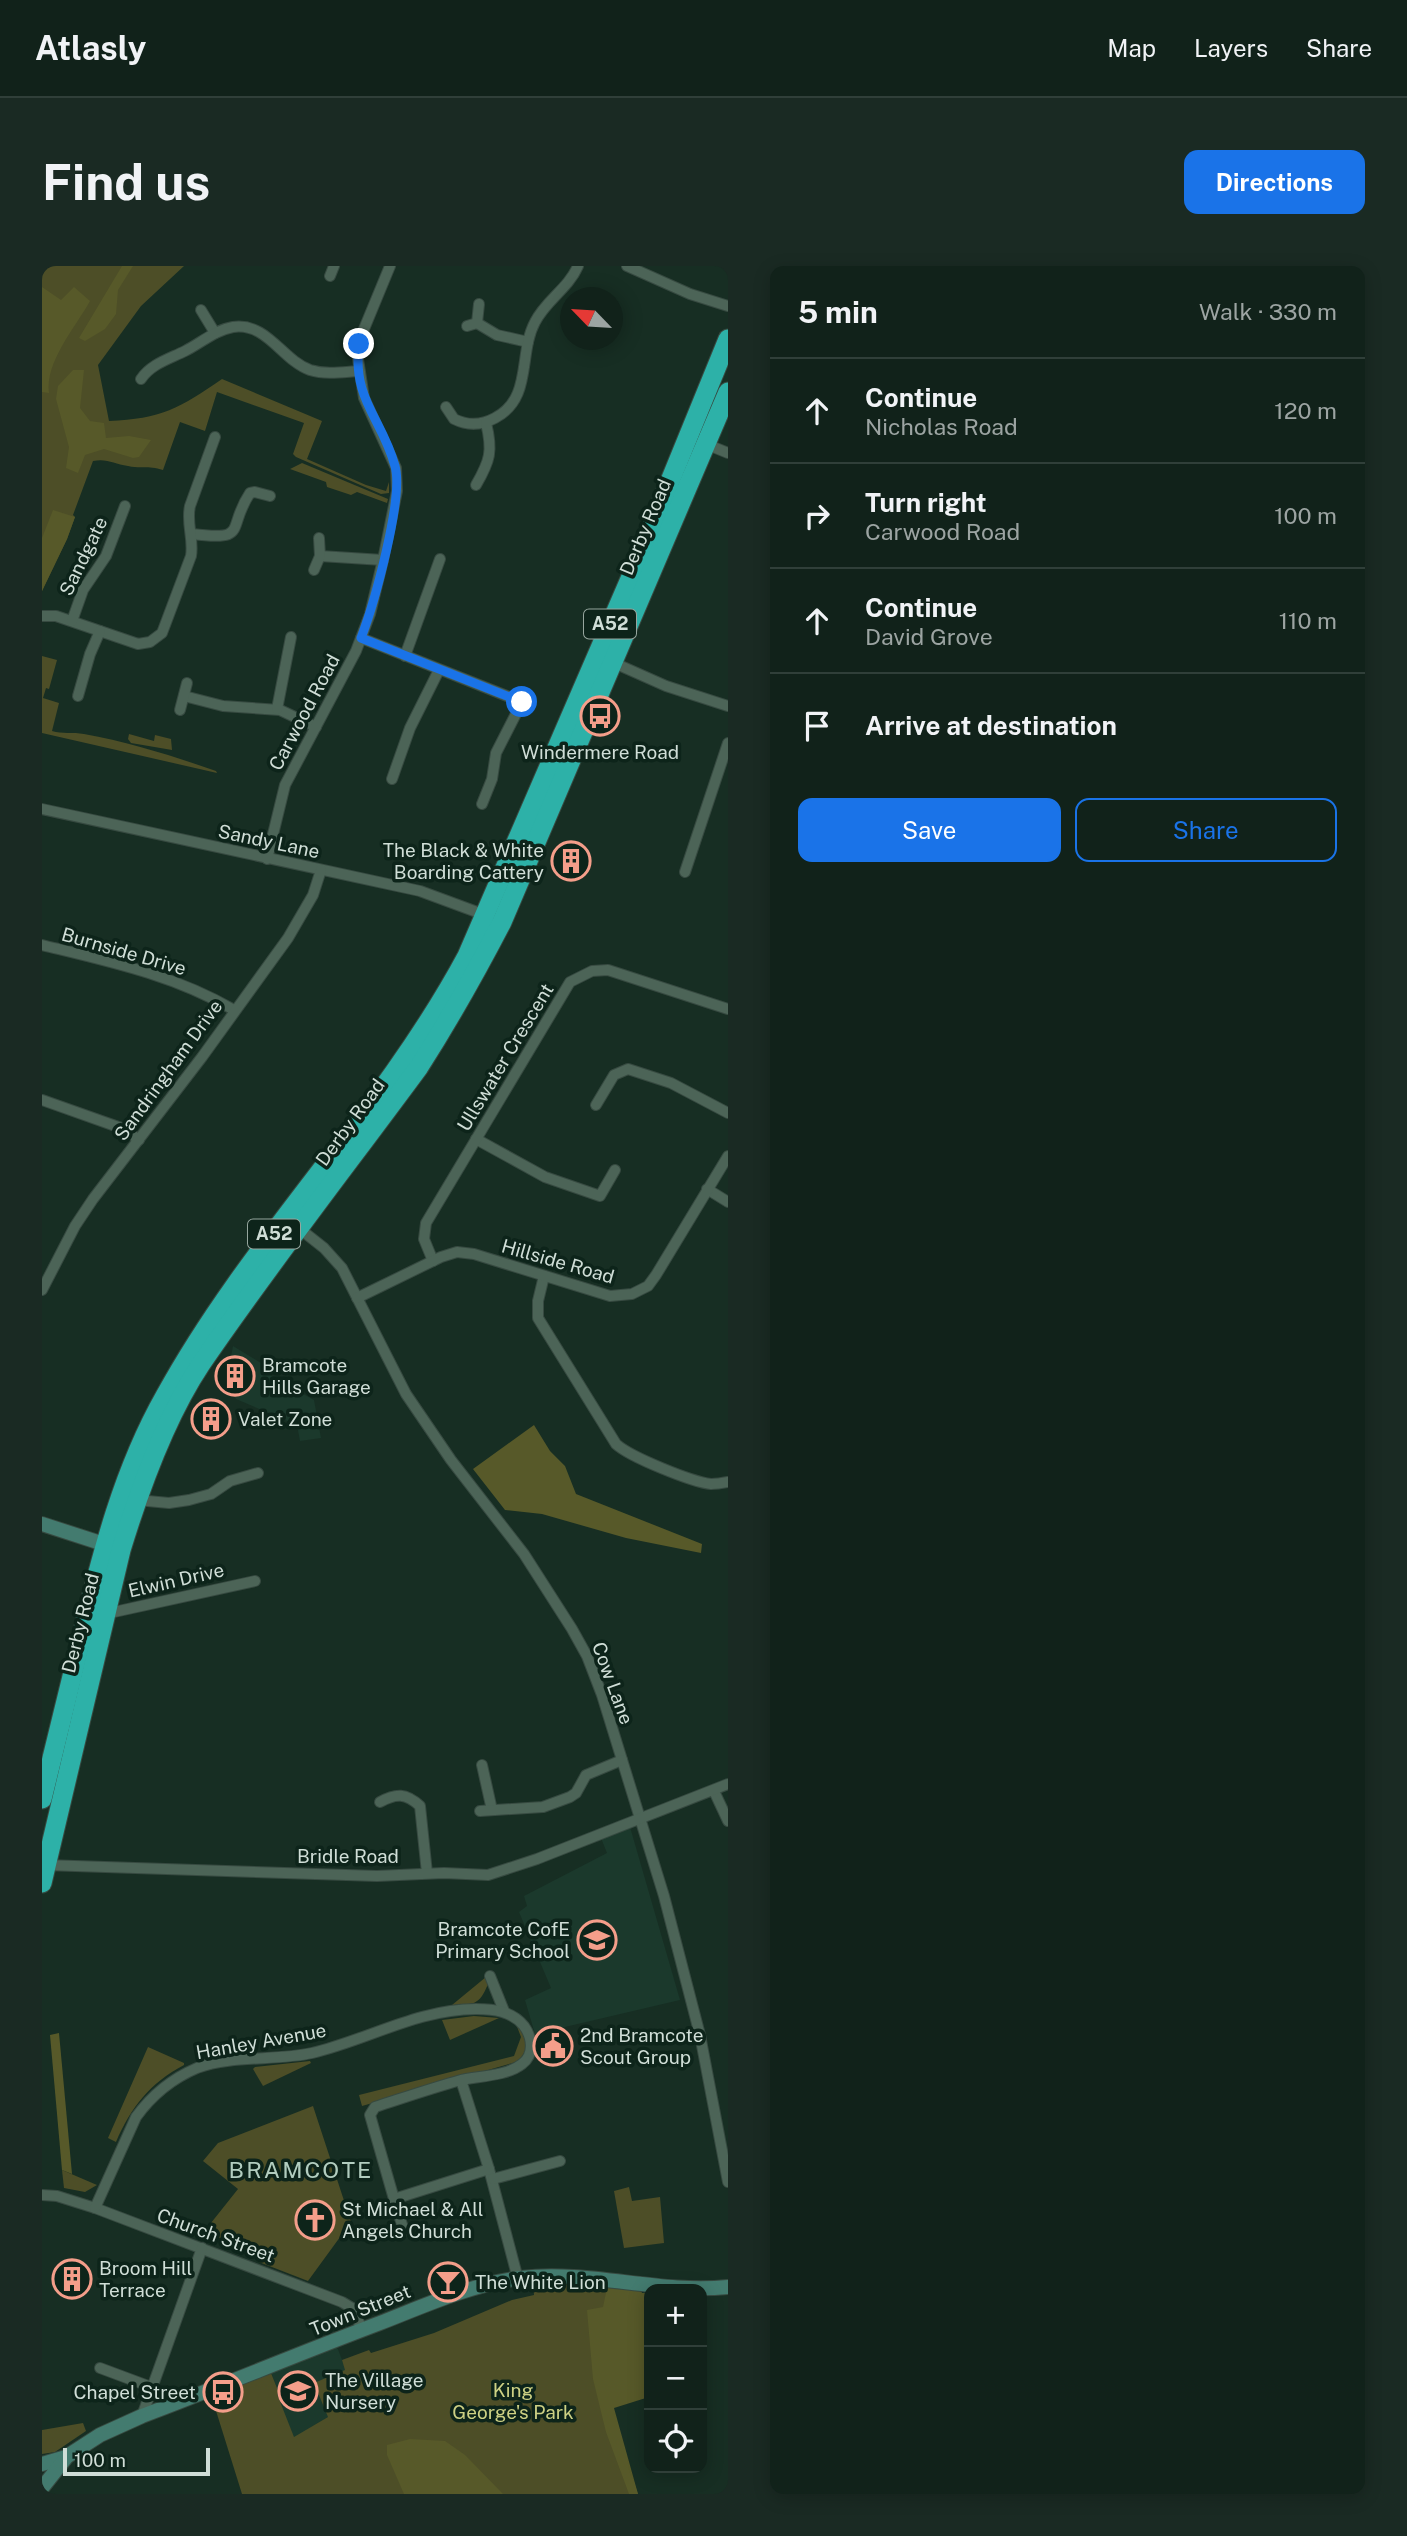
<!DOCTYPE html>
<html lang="en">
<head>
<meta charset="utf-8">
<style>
  :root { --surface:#11221a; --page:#1a2a23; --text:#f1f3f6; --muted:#9ca4a2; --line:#303f39; --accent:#1a73e8 }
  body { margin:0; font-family:"Public Sans",sans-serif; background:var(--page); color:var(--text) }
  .controls { position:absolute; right:21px; bottom:21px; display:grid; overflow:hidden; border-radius:14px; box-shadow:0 4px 18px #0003 }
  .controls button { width:63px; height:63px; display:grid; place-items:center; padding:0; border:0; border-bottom:2px solid var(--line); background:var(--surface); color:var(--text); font:35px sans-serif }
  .compass { position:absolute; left:518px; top:21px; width:63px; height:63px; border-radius:50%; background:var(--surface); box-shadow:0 4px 18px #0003; rotate:295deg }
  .scale { position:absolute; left:21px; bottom:18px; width:147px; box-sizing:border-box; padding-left:7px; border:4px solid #d0ded7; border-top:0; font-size:19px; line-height:24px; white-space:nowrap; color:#d0ded7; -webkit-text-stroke:5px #0d241a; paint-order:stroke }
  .stop { position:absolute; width:21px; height:21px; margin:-16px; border:5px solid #1a73e8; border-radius:50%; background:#fff }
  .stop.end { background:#1a73e8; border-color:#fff; box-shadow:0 2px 7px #0008 }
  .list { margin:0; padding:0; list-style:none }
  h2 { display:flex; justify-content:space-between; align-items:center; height:91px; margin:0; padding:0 28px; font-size:30px }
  h2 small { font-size:23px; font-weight:400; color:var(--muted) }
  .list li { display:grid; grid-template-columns:46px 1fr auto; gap:21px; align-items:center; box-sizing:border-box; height:105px; padding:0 28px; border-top:2px solid var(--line) }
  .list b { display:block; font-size:26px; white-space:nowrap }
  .list p { margin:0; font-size:23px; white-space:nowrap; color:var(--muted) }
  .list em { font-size:23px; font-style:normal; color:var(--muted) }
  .actions { display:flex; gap:14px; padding:21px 28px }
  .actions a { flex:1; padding:16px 0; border:2px solid var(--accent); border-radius:14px; text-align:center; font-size:24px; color:var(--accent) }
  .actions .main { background:var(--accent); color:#fff }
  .icon { flex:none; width:38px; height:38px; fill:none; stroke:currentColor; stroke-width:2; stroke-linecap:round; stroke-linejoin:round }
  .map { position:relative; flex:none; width:686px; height:2228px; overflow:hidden; border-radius:14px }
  header { display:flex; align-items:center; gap:42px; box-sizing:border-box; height:98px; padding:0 35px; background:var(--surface); border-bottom:2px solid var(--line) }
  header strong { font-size:33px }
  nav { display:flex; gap:38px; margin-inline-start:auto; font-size:24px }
  .intro { display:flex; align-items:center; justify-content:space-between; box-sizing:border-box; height:168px; padding:0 42px }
  h1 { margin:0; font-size:49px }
  .button { padding:18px 32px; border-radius:14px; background:var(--accent); color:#fff; font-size:24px; font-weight:700 }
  main { display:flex; gap:42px; padding:0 42px }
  aside { flex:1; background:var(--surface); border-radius:14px; box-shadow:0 4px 18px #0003 }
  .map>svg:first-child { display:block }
  .built { fill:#1b392c }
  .green { fill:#4d4e27 }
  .forest { fill:#575929 }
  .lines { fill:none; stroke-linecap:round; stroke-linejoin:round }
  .street-casing { stroke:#374a41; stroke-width:12 }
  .secondary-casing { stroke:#374a41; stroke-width:16 }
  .highway-casing { stroke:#374a41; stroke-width:21 }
  .street { stroke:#4c6457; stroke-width:10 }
  .secondary { stroke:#437b6f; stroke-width:14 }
  .highway { stroke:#2db1a8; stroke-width:19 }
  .route { stroke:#1a73e8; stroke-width:9 }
  .labels { text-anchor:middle; stroke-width:7; stroke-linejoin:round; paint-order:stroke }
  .shield { fill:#0d241a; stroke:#96a69e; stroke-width:2 }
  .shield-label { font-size:18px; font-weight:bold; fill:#d0ded7 }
  .street-label { font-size:19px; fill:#d0ded7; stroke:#0d241a }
  .poi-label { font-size:19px; fill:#d0ded7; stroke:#0d241a; text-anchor:start }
  .park-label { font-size:19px; fill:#cdd184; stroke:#0d241a }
  .quarter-label { font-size:23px; letter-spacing:2px; fill:#b2cdbf; stroke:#0d241a }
</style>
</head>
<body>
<header>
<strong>Atlasly</strong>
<nav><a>Map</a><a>Layers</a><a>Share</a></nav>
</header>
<div class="intro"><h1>Find us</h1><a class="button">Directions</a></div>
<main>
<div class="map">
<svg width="686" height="2228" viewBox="0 0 686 2228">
  <rect width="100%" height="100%" fill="#172e23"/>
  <!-- built -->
  <g class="built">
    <path d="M 191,1080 L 224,1100 L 222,1106 L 272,1134 L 279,1172 L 258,1175 L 255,1159 L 194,1133 L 184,1117 Z"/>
    <path d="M 588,1561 L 638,1734 L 493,1768 L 483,1734 L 509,1722 L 477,1646 L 485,1640 L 482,1630 L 565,1587 L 559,1572 Z"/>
    <path d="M 295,2081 L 304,2104 L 286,2151 L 252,2172 L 234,2128 L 237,2127 L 229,2107 Z"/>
  </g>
  <!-- green -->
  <g class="green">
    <path d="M 0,0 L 142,0 L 99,40 L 56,99 L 67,155 C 119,153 138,142 180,113 L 280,155 L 265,193 L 324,219 L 344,225 L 347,216 L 347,227 L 339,228 L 254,191 L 251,188 L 262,157 L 175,126 L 163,165 L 138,156 L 121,204 C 105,199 99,203 86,200 C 72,198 65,192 51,195 L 31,249 L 33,251 L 25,273 L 0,325 Z"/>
    <path d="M 260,197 L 346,233 L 345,237 L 315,226 L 309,229 L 285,221 L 284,216 L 248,203 Z"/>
    <path d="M 0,390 L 15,394 L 7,423 L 4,422 L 1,432 L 17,437 L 10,465 C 20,468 31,466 42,468 C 87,476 131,490 174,505 L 175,507 L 0,467 Z"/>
    <path d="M 87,468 L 112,475 L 113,469 L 129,473 L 130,484 L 89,477 L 86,473 Z"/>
    <path d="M 444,1711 L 446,1718 C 437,1740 432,1738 410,1739 Z"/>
    <path d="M 432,1750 L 457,1752 L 408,1774 L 400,1754 Z"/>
    <path d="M 474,1758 C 485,1770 489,1785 474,1796 L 320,1840 L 317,1829 L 472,1790 L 479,1771 Z"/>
    <path d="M 106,1781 L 142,1797 L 142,1799 C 108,1817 89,1841 74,1876 L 66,1872 Z"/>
    <path d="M 268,1795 L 269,1797 L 221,1820 L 211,1803 L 213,1801 Z"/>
    <path d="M 271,1840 L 309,1956 L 266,2015 L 217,1996 L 216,1989 L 161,1967 L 196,1923 L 161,1895 L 176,1877 Z"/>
    <path d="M 20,1904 L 55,1919 L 43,1926 L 22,1922 Z"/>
    <path d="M 587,1921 L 590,1935 L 618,1931 L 622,1977 L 582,1982 L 572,1925 Z"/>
    <path d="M 491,2018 L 516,2018 L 572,2022 L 567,2142 L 596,2228 L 200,2228 L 170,2132 L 177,2129 L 179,2126 L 229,2107 L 237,2127 L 235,2128 L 252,2171 L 286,2151 L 272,2117 L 303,2104 L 300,2094 L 327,2084 L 329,2087 L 392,2067 L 470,2034 L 492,2029 Z"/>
    <path d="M 41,2157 L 44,2165 L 13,2186 L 0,2188 L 0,2164 Z"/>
  </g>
  <!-- forest -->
  <g class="forest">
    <path d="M 80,0 L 91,0 L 76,24 L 74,48 L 63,63 L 43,75 L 37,72 Z"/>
    <path d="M 0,21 L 19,34 L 32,21 L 48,35 C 33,62 3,96 7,127 L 0,126 Z"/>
    <path d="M 31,104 L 42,104 L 38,142 L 48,155 L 62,157 L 64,172 L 87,170 L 109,174 L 97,191 L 91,192 L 62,183 L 43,189 L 36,207 L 24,202 L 27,181 L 14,133 L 16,120 Z"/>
    <path d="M 11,244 L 33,251 L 25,273 L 0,325 L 0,272 Z"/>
    <path d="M 492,1159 L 508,1185 L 523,1200 L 534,1228 L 660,1278 L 659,1287 L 584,1272 L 500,1248 L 463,1244 L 431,1203 Z"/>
    <path d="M 17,1767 L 30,1908 L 20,1904 L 8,1769 Z"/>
    <path d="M 565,2022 L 599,2024 L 600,2027 L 607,2027 L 607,2131 L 572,2142 L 596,2228 L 587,2228 L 564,2166 L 551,2113 L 545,2044 L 561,2041 Z"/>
    <path d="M 368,2173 L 403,2175 L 423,2189 L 461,2228 L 362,2228 L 345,2189 L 345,2179 Z"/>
  </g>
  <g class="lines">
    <!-- street casing -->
    <g class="street-casing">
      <g id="street">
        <path d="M 585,0 L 648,28 L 686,40"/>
        <path d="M 288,10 L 292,0"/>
        <path d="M 159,44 L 173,67"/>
        <path d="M 435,57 L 455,69 L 486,76"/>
        <path d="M 425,60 L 435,57 L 437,38"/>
        <path d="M 99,113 C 109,98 127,93 143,85 C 159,77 173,64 191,61 C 225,56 240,94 268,104 C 284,109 301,106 316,105"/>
        <path d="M 404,141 L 412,153 C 426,160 440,159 453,152 C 491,132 476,88 493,56 C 504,34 526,23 536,0"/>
        <path d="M 664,178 L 686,187"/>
        <path d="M 434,219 C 448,195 451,185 444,157"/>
        <path d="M 150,268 C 208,275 184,263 208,227 L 213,226 L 228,230"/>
        <path d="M 278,290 L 341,294"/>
        <path d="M 272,304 L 278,290 L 277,272"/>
        <path d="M 0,350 L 14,350 L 96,378 L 108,376 L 120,367 L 149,290 C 152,273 144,257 148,240 L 173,171"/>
        <path d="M 30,355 L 41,324 L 64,290 L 83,240"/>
        <path d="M 319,372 L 480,436 L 454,487 L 450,513 L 440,538"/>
        <path d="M 363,390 L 398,293"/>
        <path d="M 570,396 L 624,420 L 686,440"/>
        <path d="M 36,430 L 48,388 L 58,365"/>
        <path d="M 142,430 L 181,440 L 238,444 L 274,461"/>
        <path d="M 235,443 L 249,371"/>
        <path d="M 138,444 L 145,417"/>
        <path d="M 350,513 L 368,462 L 397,404"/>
        <path d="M 0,543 L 378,625 L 443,649"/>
        <path d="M 225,593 L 243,519 L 314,385 L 328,348 L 341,294 L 355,225 L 354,202 L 322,132 L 316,93 L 322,63 L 348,0"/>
        <path d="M 643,606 L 686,477"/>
        <path d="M 0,679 C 66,695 132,709 192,744"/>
        <path d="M 0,834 L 82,863 L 97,874"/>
        <path d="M 554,839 L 572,809 L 586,803 L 629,817 L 686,847"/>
        <path d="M 434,873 L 503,911 L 558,930 L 573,904"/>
        <path d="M 665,923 L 686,936"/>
        <path d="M 258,963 L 282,982 L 300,1002 L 364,1128 L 409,1194 L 482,1288 L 530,1363 L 545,1390 L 560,1429 L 622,1630 L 658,1769 L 686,1916"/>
        <path d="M 391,995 L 382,973 L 384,957 L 528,716 L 550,705 L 566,704 L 686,743"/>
        <path d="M 502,1010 L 496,1035 L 496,1052 L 574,1178 C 588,1191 650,1216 669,1218 C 674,1218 681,1217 686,1216"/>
        <path d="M 0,1024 L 33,960 L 51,933 L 160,791 L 246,672 L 271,629 L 279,604"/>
        <path d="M 315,1032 L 399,991 L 415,986 L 432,988 L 568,1030 L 590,1028 L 606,1020 L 614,1009 L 686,890"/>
        <path d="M 95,1234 L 127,1237 L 147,1234 L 169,1228 L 188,1215 L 216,1207"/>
        <path d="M 63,1348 L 213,1315"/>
        <path d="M 440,1499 L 450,1544"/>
        <path d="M 672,1525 L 686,1555"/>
        <path d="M 338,1536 C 354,1527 364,1527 378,1540 L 385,1607"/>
        <path d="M 438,1545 L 501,1541 L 528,1531 L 534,1527 L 544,1509 L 580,1494"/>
        <path d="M 3,1599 L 335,1610 L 402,1607 L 446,1609 L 495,1593 L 686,1518"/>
        <path d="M 448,1710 L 462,1745"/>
        <path d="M 447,1903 L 476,2013"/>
        <path d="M 451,1913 L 518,1895"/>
        <path d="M 0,1929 L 15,1930 L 53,1942 L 300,2036 L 310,2042 L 320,2063"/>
        <path d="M 352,1933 L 362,1965"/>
        <path d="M 53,1942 L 94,1851 C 110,1829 129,1813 155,1802 C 189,1789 234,1795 270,1787 C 325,1774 376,1743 434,1743 C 452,1743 470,1745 482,1760 C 490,1771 493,1788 480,1798 C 465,1810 437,1810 419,1814 C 390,1822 361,1832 333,1841 L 328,1849 L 352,1933 L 447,1903 L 419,1814"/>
        <path d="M 58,2102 L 109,2121"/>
        <path d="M 100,2150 L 160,1982"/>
      </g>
    </g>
    <!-- secondary casing -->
    <g class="secondary-casing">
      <g id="secondary">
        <path d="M 0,1258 L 71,1281"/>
        <path d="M 0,2198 L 24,2191 L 58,2169 L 100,2150 C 180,2120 258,2087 338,2057 C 384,2039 430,2018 479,2012 C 548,2004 617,2028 686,2021"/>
        <path d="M 0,2222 L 23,2193"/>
      </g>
    </g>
    <!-- highway casing -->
    <g class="highway-casing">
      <g id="highway">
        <path d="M 0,1533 C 13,1479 27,1424 40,1369 C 60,1287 81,1204 123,1130 C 209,973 341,847 425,690 L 588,313 L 686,73"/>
        <path d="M 0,1617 L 79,1284 C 97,1225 125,1149 159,1098 C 228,997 304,900 377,801 C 407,754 434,706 460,656 L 686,126"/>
      </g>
    </g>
    <!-- street -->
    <use href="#street" class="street"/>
    <!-- secondary -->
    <use href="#secondary" class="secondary"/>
    <!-- highway -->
    <use href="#highway" class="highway"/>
  </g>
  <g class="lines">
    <!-- route -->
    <path class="route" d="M 317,78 C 310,134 340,152 353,200 C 362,232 332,338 319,372 L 480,436"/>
  </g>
  <!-- icons -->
  <defs>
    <g id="bus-ring" transform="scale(2.0125)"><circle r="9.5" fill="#0d241a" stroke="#f49e8a" stroke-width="1.5"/><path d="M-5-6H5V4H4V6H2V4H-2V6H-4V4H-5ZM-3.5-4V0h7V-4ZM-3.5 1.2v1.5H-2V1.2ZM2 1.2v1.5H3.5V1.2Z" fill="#f49e8a"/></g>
    <g id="building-ring" transform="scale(2.0125)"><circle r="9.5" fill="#0d241a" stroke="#f49e8a" stroke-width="1.5"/><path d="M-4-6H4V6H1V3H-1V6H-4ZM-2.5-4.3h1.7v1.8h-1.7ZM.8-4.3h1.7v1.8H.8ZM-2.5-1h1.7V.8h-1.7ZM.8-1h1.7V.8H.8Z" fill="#f49e8a"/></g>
    <g id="school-ring" transform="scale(2.0125)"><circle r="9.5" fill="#0d241a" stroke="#f49e8a" stroke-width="1.5"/><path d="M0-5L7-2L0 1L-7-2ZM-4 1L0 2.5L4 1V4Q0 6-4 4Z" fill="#f49e8a"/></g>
    <g id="civic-ring" transform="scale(2.0125)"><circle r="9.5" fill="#0d241a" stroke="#f49e8a" stroke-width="1.5"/><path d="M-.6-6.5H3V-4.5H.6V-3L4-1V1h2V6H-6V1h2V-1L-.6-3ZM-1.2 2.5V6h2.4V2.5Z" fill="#f49e8a"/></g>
    <g id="church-ring" transform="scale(2.0125)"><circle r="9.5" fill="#0d241a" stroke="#f49e8a" stroke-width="1.5"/><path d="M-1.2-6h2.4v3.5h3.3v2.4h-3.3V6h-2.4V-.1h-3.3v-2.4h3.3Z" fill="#f49e8a"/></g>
    <g id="bar-ring" transform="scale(2.0125)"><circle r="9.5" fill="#0d241a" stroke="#f49e8a" stroke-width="1.5"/><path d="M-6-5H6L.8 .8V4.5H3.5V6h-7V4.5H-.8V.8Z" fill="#f49e8a"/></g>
  </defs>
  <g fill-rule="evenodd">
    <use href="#bus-ring" x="558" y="450"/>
    <use href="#building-ring" x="529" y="595"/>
    <use href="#building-ring" x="193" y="1110"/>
    <use href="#building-ring" x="169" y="1153"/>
    <use href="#school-ring" x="555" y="1674"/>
    <use href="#civic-ring" x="511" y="1780"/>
    <use href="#church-ring" x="273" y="1954"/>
    <use href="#building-ring" x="30" y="2013"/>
    <use href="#bar-ring" x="406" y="2016"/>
    <use href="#school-ring" x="256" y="2125"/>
    <use href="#bus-ring" x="181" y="2126"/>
  </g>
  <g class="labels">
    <!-- shield labels -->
    <g class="shield">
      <rect x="542" y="343.5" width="52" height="29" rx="5"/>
      <rect x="206" y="953.5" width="52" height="29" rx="5"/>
    </g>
    <g class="shield-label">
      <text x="568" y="364">A52</text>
      <text x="232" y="974">A52</text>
    </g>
    <!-- street labels -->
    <g class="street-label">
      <text transform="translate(603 261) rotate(-67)" y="7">Derby Road</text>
      <text transform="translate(41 290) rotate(-64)" y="7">Sandgate</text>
      <text transform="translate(262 446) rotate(-62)" y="7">Carwood Road</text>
      <text transform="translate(227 575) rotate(12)" y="7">Sandy Lane</text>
      <text transform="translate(82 685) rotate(16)" y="7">Burnside Drive</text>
      <text transform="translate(463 791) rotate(-59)" y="7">Ullswater Crescent</text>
      <text transform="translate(126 804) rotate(-54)" y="7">Sandringham Drive</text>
      <text transform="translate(308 856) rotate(-54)" y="7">Derby Road</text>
      <text transform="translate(516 995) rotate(16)" y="7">Hillside Road</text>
      <text transform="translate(134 1314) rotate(-13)" y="7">Elwin Drive</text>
      <text transform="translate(38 1357) rotate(-76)" y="7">Derby Road</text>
      <text transform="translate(571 1417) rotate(70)" y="7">Cow Lane</text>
      <text x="306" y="1597">Bridle Road</text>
      <text transform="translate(219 1775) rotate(-10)" y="7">Hanley Avenue</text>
      <text transform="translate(174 1969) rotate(20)" y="7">Church Street</text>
      <text transform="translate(318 2044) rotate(-22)" y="7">Town Street</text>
    </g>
    <!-- poi labels -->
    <g class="poi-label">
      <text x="558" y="493" text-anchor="middle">Windermere Road</text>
      <text x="502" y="591" text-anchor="end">The Black &amp; White<tspan x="502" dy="22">Boarding Cattery</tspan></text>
      <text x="220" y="1106">Bramcote<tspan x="220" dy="22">Hills Garage</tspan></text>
      <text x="196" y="1160">Valet Zone</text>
      <text x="528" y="1670" text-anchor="end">Bramcote CofE<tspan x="528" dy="22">Primary School</tspan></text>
      <text x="538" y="1776">2nd Bramcote<tspan x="538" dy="22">Scout Group</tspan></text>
      <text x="300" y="1950">St Michael &amp; All<tspan x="300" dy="22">Angels Church</tspan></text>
      <text x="57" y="2009">Broom Hill<tspan x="57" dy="22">Terrace</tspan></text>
      <text x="433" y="2023">The White Lion</text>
      <text x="283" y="2121">The Village<tspan x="283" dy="22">Nursery</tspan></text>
      <text x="154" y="2133" text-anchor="end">Chapel Street</text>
    </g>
    <!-- park labels -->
    <g class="park-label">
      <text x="471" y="2131">King<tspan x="471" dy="22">George's Park</tspan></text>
    </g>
    <!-- quarter labels -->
    <g class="quarter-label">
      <text x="259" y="1912">BRAMCOTE</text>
    </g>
  </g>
</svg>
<div class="controls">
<button>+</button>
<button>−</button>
<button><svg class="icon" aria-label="locate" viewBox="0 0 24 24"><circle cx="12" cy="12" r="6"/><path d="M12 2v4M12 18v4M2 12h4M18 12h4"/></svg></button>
</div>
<svg class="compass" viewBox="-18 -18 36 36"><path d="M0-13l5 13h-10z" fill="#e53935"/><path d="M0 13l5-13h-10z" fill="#9ca4a2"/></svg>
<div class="scale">100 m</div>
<div class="stop" style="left:480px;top:436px"></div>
<div class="stop end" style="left:317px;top:78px"></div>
</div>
<aside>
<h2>5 min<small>Walk · 330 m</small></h2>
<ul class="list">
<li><svg class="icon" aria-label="ahead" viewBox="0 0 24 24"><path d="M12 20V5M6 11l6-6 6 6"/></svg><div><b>Continue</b><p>Nicholas Road</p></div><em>120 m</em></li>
<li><svg class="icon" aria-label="right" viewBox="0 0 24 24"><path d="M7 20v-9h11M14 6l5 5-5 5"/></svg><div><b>Turn right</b><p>Carwood Road</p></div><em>100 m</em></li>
<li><svg class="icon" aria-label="ahead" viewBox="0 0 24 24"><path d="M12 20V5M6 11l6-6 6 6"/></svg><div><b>Continue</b><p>David Grove</p></div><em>110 m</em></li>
<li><svg class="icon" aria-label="arrive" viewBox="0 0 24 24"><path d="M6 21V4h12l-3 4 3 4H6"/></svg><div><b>Arrive at destination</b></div></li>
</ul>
<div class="actions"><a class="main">Save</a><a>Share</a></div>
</aside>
</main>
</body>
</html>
